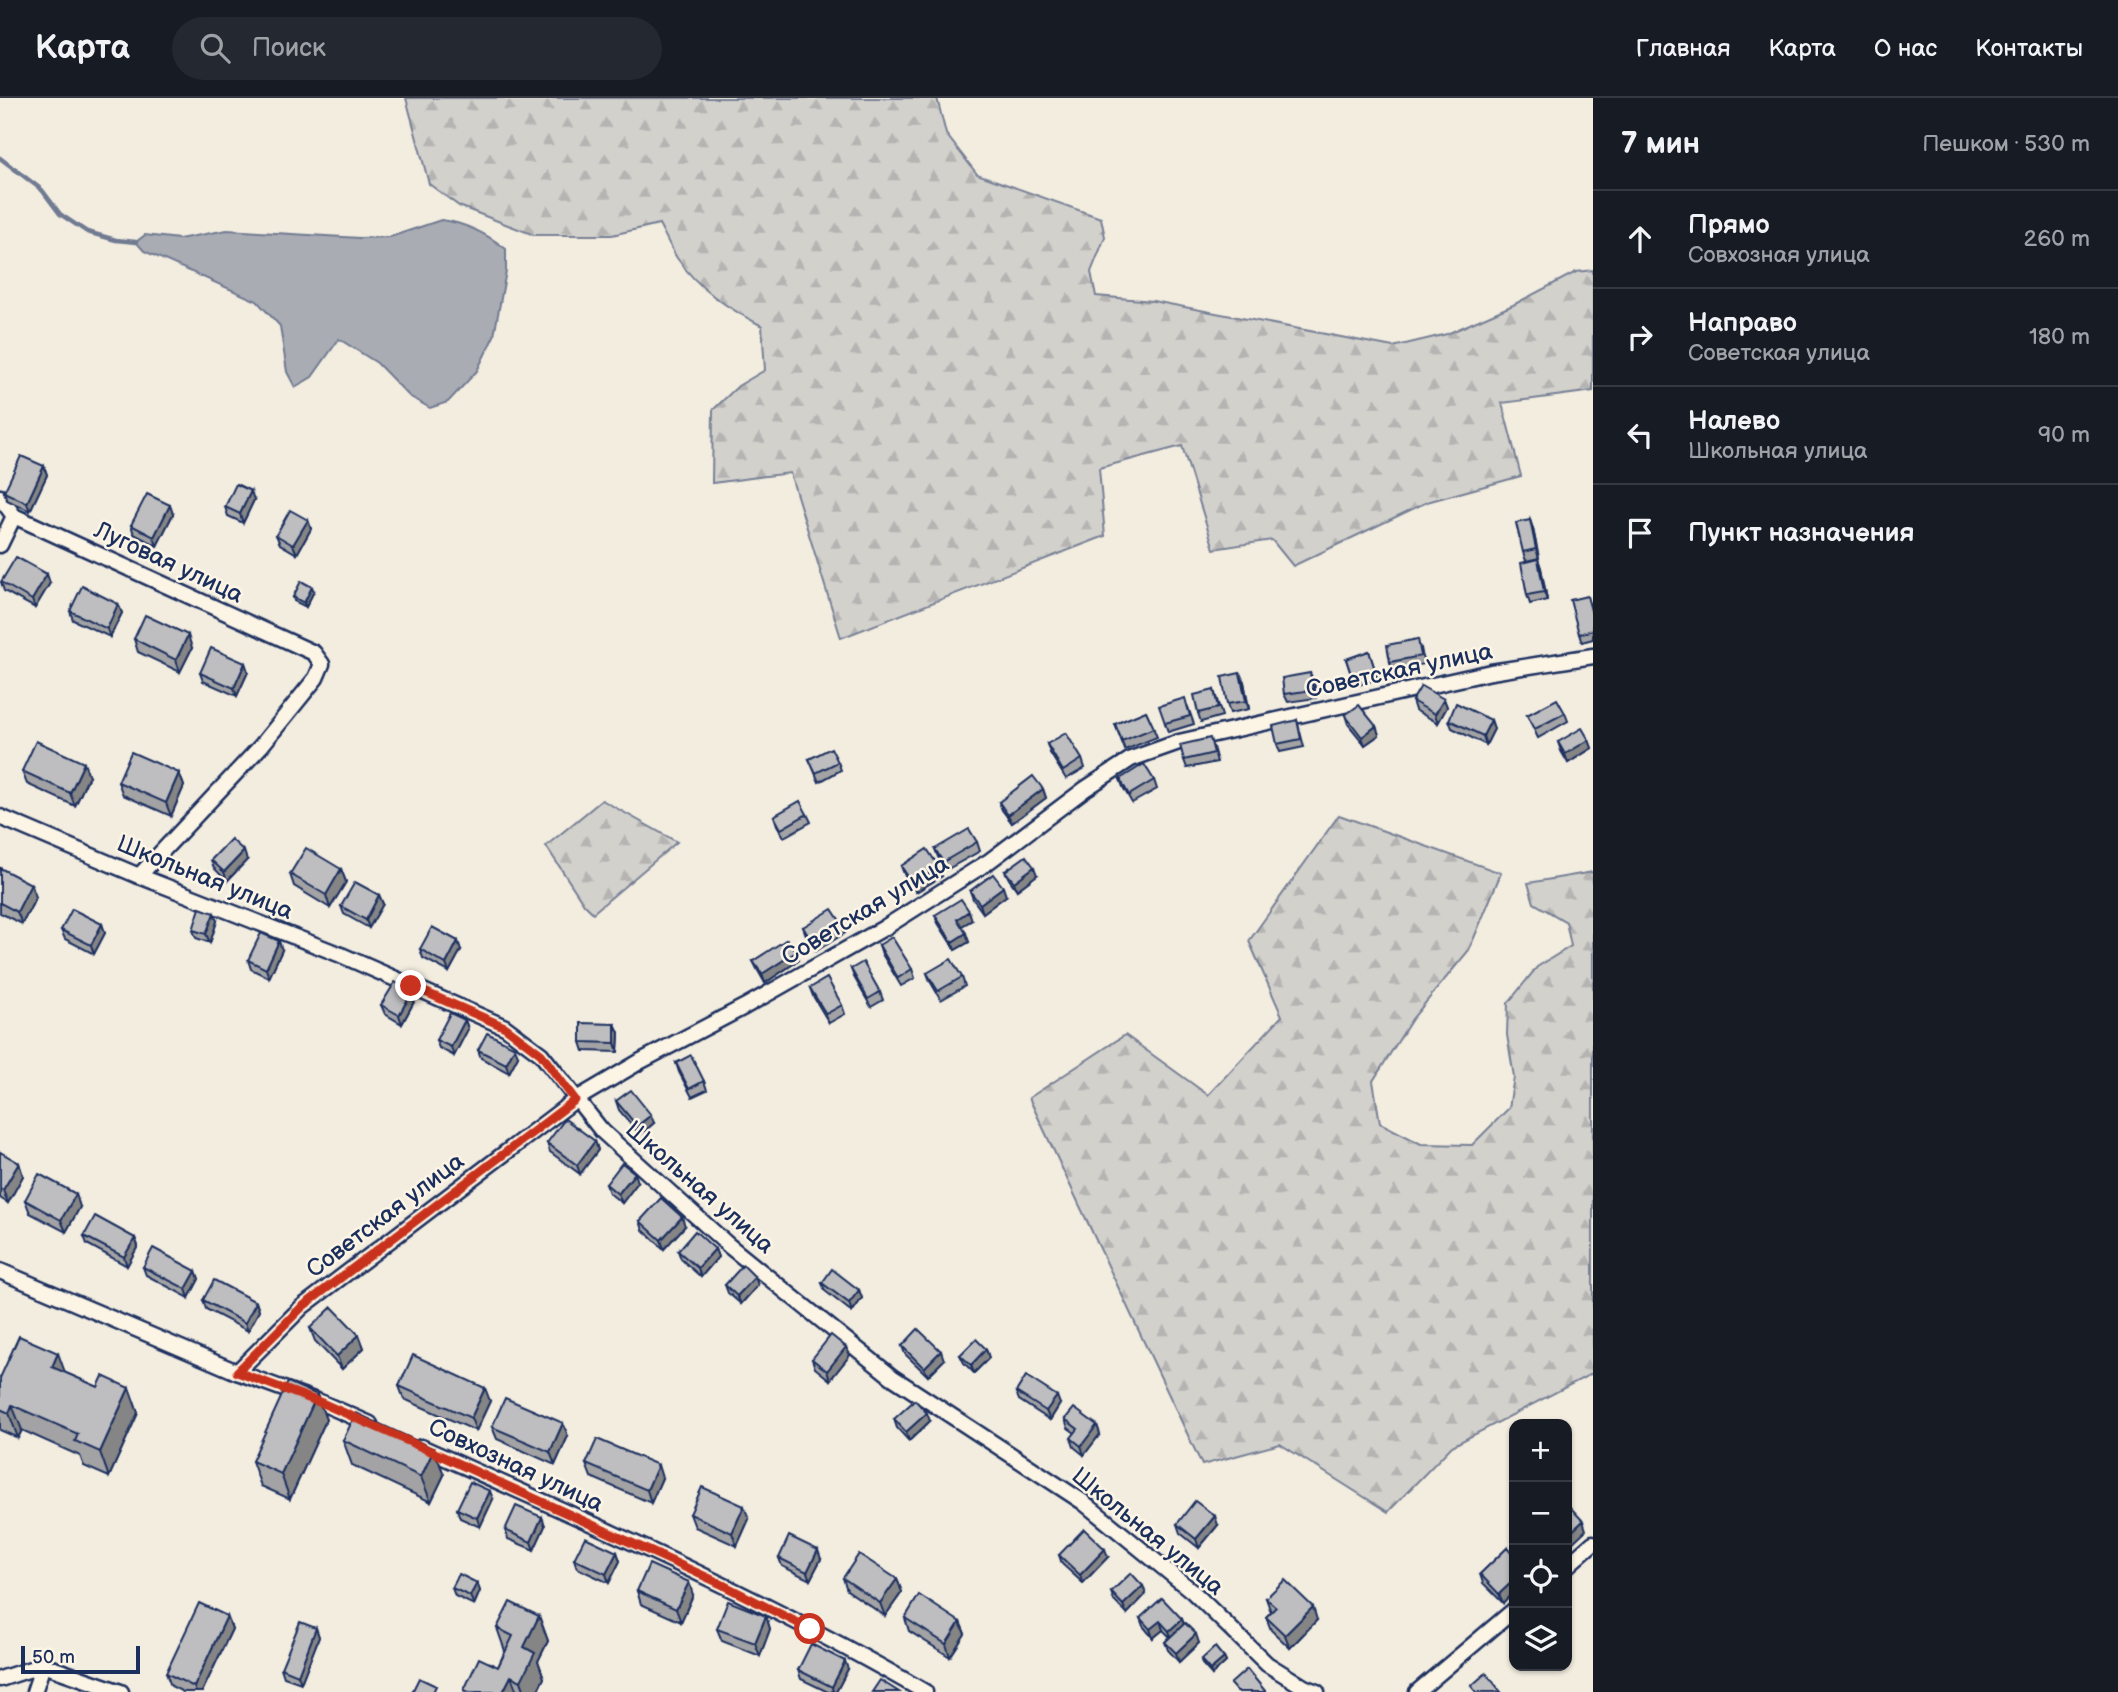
<!DOCTYPE html>
<html lang="ru">
<head>
<meta charset="utf-8">
<style>
  :root { --surface:#171b24; --page:#242831; --text:#f1f3f6; --muted:#9ea1a6; --line:#363941 }
  body { margin:0; font-family:"Balsamiq Sans",sans-serif; background:var(--page); color:var(--text) }
  .controls { position:absolute; right:21px; bottom:21px; display:grid; overflow:hidden; border-radius:14px; box-shadow:0 2px 5px #0004 }
  .controls button { width:63px; height:63px; display:grid; place-items:center; padding:0; border:0; border-bottom:2px solid var(--line); background:var(--surface); color:var(--text); font:35px sans-serif }
  .scale { position:absolute; left:21px; bottom:18px; width:119px; box-sizing:border-box; padding-left:7px; border:4px solid #1b2f5e; border-top:0; font-size:19px; line-height:24px; white-space:nowrap; color:#1b2f5e; -webkit-text-stroke:5px #fcf5e5; paint-order:stroke }
  .stop { position:absolute; width:21px; height:21px; margin:-16px; border:5px solid #c8321e; border-radius:50%; background:#fff }
  .stop.end { background:#c8321e; border-color:#fff; box-shadow:0 2px 7px #0008 }
  .list { margin:0; padding:0; list-style:none }
  h2 { display:flex; justify-content:space-between; align-items:center; height:91px; margin:0; padding:0 28px; font-size:30px }
  h2 small { font-size:23px; font-weight:400; color:var(--muted) }
  .list li { display:grid; grid-template-columns:46px 1fr auto; gap:21px; align-items:center; box-sizing:border-box; height:98px; padding:0 28px; border-top:2px solid var(--line) }
  .list b { display:block; font-size:26px; white-space:nowrap }
  .list p { margin:0; font-size:23px; white-space:nowrap; color:var(--muted) }
  .list em { font-size:23px; font-style:normal; color:var(--muted) }
  .icon { flex:none; width:38px; height:38px; fill:none; stroke:currentColor; stroke-width:2; stroke-linecap:round; stroke-linejoin:round }
  .map { position:relative; flex:none; width:1593px; height:1594px; overflow:hidden }
  header { display:flex; align-items:center; gap:42px; box-sizing:border-box; height:98px; padding:0 35px; background:var(--surface); border-bottom:2px solid var(--line) }
  header strong { font-size:33px }
  nav { display:flex; gap:38px; margin-inline-start:auto; font-size:24px }
  .search { width:490px; height:63px; background:var(--page); display:flex; align-items:center; gap:18px; box-sizing:border-box; padding:0 24px; border-radius:38px; color:var(--muted); font-size:26px }
  main { display:flex }
  aside { flex:1; background:var(--surface) }
  .map>svg:first-child { display:block }
  .forest { fill:url(#forest-firs); stroke:#778095; stroke-width:2 }
  .water { fill:#a9acb3; stroke:#707a91; stroke-width:2 }
  .lines { fill:none; stroke-linecap:round; stroke-linejoin:round }
  .stream { stroke:#707a91; stroke-width:4.5 }
  .street-casing { stroke:#1b2f5e; stroke-width:19 }
  .street { stroke:#fcf5e5; stroke-width:14 }
  .wall { fill:#a3a3a5; stroke:#1b2f5e; stroke-width:2 }
  .shaded-wall { fill:#858586; stroke:#1b2f5e; stroke-width:2 }
  .building { fill:#bebec0; stroke:#1b2f5e; stroke-width:2 }
  .route { stroke:#c8321e; stroke-width:9 }
  .labels { text-anchor:middle; stroke-width:5; stroke-linejoin:round; paint-order:stroke }
  .street-label { font-size:24px; fill:#1b2f5e; stroke:#fcf5e5 }
</style>
</head>
<body>
<header>
<strong>Карта</strong>
<div class="search"><svg class="icon" aria-label="search" viewBox="0 0 24 24"><circle cx="10" cy="10" r="6"/><path d="M15 15l6 6"/></svg>Поиск</div>
<nav><a>Главная</a><a>Карта</a><a>О нас</a><a>Контакты</a></nav>
</header>
<main>
<div class="map">
<svg width="1593" height="1594" viewBox="0 0 1593 1594">
  <defs>
    <pattern id="forest-firs" width="22" height="20" patternUnits="userSpaceOnUse" patternTransform="scale(1.75)"><rect width="22" height="20" fill="#d3d1cc"/><path d="M5 1l3.5 6h-7zM16 11l3.5 6h-7z" fill="#b5b4b2"/></pattern>
  </defs>
  <rect width="100%" height="100%" fill="#f3ede0"/>
  <filter id="ink" filterUnits="userSpaceOnUse"><feTurbulence type="fractalNoise" baseFrequency=".0143" numOctaves="2"/><feDisplacementMap in="SourceGraphic" scale="14" xChannelSelector="R" yChannelSelector="G"/><feConvolveMatrix kernelMatrix="1 2 1 2 8 2 1 2 1" color-interpolation-filters="sRGB"/></filter>
  <g filter="url(#ink)">
    <!-- forest -->
    <g class="forest">
      <path d="M 406,0 L 937,0 L 946,36 L 977,76 L 1101,120 L 1105,139 L 1091,174 L 1096,198 L 1153,203 L 1393,249 L 1447,236 L 1513,207 L 1576,174 L 1593,172 L 1593,293 L 1502,305 L 1521,378 L 1427,404 L 1293,468 L 1272,442 L 1214,451 L 1182,348 L 1099,370 L 1105,438 L 841,540 L 790,375 L 712,385 L 713,312 L 738,288 L 765,272 L 762,228 C 728,210 699,192 677,160 C 670,149 665,137 659,126 L 612,137 L 534,137 L 459,108 L 429,86 Z"/>
      <path d="M 602,702 L 677,744 L 593,815 L 584,806 L 546,748 Z"/>
      <path d="M 1339,717 L 1501,775 L 1469,852 L 1412,921 L 1373,983 L 1380,1025 L 1421,1046 L 1472,1047 L 1509,1010 L 1514,979 L 1507,937 L 1508,905 L 1537,869 L 1571,848 L 1566,824 L 1534,805 L 1528,785 L 1593,774 L 1593,1275 L 1452,1348 L 1388,1414 L 1280,1346 L 1202,1367 L 1029,1000 L 1125,937 L 1208,997 L 1282,918 L 1249,843 Z"/>
    </g>
    <!-- water -->
    <path class="water" d="M 441,122 C 466,125 487,136 506,151 L 506,173 L 494,238 L 477,273 L 448,304 L 430,310 L 409,298 L 377,265 L 339,241 L 312,279 L 295,289 L 287,274 L 280,228 L 257,203 L 144,153 L 136,144 L 145,137 L 179,141 L 227,132 L 360,140 L 390,139 Z"/>
    <g class="lines">
      <!-- stream -->
      <path class="stream" d="M 0,60 L 42,92 L 60,116 L 87,134 L 116,142 L 136,144"/>
      <!-- street casing -->
      <g class="street-casing">
        <g id="street">
          <path d="M 0,399 L 14,418 L 314,555 L 322,566 L 316,580 L 261,648 L 139,778"/>
          <path d="M 0,447 L 14,418"/>
          <path d="M 0,719 L 139,778 L 341,857 L 505,929 L 541,956 L 602,1033 L 728,1147 L 892,1279 L 1083,1404 L 1192,1493 L 1267,1566 L 1304,1589 L 1317,1594"/>
          <path d="M 0,1173 L 237,1274 L 322,1305 L 370,1326"/>
          <path d="M 237,1274 L 302,1209 L 575,1002 L 641,963 L 744,909 L 884,830 L 988,764 L 1085,691 L 1131,661 L 1179,644 L 1491,574 L 1593,558"/>
          <path d="M 421,1349 C 591,1425 764,1500 925,1594"/>
          <path d="M 1567,1468 L 1593,1445"/>
          <path d="M 43,1567 L 121,1594"/>
          <path d="M 0,1581 L 43,1567"/>
          <path d="M 34,1594 L 43,1567"/>
          <path d="M 1417,1594 L 1514,1512"/>
        </g>
      </g>
      <!-- street -->
      <use href="#street" class="street"/>
    </g>
    <!-- wall -->
    <g class="wall">
      <path d="M 44,368 L 47,377 L 30,413 L 7,402 L 4,394 Z"/>
      <path d="M 254,402 L 243,425 L 228,418 L 225,409 Z"/>
      <path d="M 173,416 L 157,448 L 134,436 L 131,427 Z"/>
      <path d="M 308,422 L 311,431 L 297,456 L 280,446 L 276,437 Z"/>
      <path d="M 1530,422 L 1533,431 L 1539,460 L 1526,463 L 1523,454 Z"/>
      <path d="M 1538,461 L 1541,470 L 1547,502 L 1530,506 L 1527,497 Z"/>
      <path d="M 1,484 L 50,485 L 35,510 L 4,493 Z"/>
      <path d="M 314,493 L 306,509 L 294,503 L 293,499 Z"/>
      <path d="M 118,506 L 122,515 L 110,539 L 73,522 L 70,513 Z"/>
      <path d="M 1590,506 L 1593,517 L 1593,541 L 1582,544 L 1579,536 Z"/>
      <path d="M 134,541 L 192,550 L 180,574 L 138,554 Z"/>
      <path d="M 1421,550 L 1424,566 L 1393,572 L 1390,564 Z"/>
      <path d="M 1369,553 L 1378,581 L 1355,588 L 1346,561 Z"/>
      <path d="M 245,565 L 248,574 L 237,598 L 203,583 L 200,575 Z"/>
      <path d="M 1244,584 L 1249,611 L 1230,615 L 1227,606 Z"/>
      <path d="M 1314,584 L 1316,600 L 1288,604 L 1284,596 Z"/>
      <path d="M 1214,592 L 1222,618 L 1201,624 L 1198,615 Z"/>
      <path d="M 1444,601 L 1447,609 L 1438,625 L 1415,612 L 1412,603 Z"/>
      <path d="M 1188,609 L 1194,626 L 1168,634 L 1165,625 Z"/>
      <path d="M 1146,613 L 1157,639 L 1125,652 L 1115,626 Z"/>
      <path d="M 1565,615 L 1568,623 L 1538,640 L 1527,617 Z"/>
      <path d="M 1345,617 L 1376,628 L 1379,637 L 1365,647 L 1348,626 Z"/>
      <path d="M 1297,622 L 1304,649 L 1280,654 L 1277,646 Z"/>
      <path d="M 1449,622 L 1491,622 L 1494,631 L 1486,647 L 1452,630 Z"/>
      <path d="M 1589,642 L 1592,650 L 1568,665 L 1561,653 L 1558,644 Z"/>
      <path d="M 1047,646 L 1082,661 L 1085,670 L 1066,681 L 1050,655 Z"/>
      <path d="M 1213,649 L 1217,664 L 1187,670 L 1184,662 Z"/>
      <path d="M 809,661 L 838,664 L 841,672 L 819,684 Z"/>
      <path d="M 22,673 L 89,678 L 75,708 L 27,686 Z"/>
      <path d="M 179,675 L 184,688 L 171,718 L 123,697 L 118,684 Z"/>
      <path d="M 1120,681 L 1154,682 L 1157,691 L 1132,705 L 1123,689 Z"/>
      <path d="M 1043,691 L 1046,700 L 1012,725 L 1002,712 L 999,704 Z"/>
      <path d="M 807,716 L 811,724 L 784,739 L 777,727 L 774,718 Z"/>
      <path d="M 977,744 L 980,753 L 946,772 L 938,759 L 935,751 Z"/>
      <path d="M 211,762 L 247,762 L 227,783 L 214,770 Z"/>
      <path d="M 901,768 L 939,769 L 942,778 L 916,794 L 904,776 Z"/>
      <path d="M 0,770 L 36,799 L 22,826 L 0,815 Z"/>
      <path d="M 341,771 L 346,784 L 330,810 L 294,788 L 290,776 Z"/>
      <path d="M 1005,773 L 1037,777 L 1017,792 L 1009,781 Z"/>
      <path d="M 970,793 L 1006,798 L 983,815 L 973,801 Z"/>
      <path d="M 379,797 L 383,806 L 369,830 L 344,816 L 341,808 Z"/>
      <path d="M 935,817 L 972,822 L 961,828 L 969,844 L 955,852 L 938,825 Z"/>
      <path d="M 217,823 L 210,845 L 196,840 L 193,832 Z"/>
      <path d="M 102,826 L 105,835 L 94,856 L 65,841 L 61,832 Z"/>
      <path d="M 842,826 L 845,835 L 816,853 L 806,837 L 803,829 Z"/>
      <path d="M 879,847 L 912,871 L 915,880 L 901,888 L 882,856 Z"/>
      <path d="M 420,851 L 461,852 L 449,874 L 423,860 Z"/>
      <path d="M 282,852 L 269,880 L 251,871 L 248,862 Z"/>
      <path d="M 796,854 L 799,862 L 765,885 L 757,871 L 753,863 Z"/>
      <path d="M 851,871 L 880,894 L 883,902 L 871,909 L 854,879 Z"/>
      <path d="M 927,875 L 962,879 L 965,888 L 941,902 L 930,883 Z"/>
      <path d="M 810,890 L 842,907 L 845,916 L 829,925 L 813,898 Z"/>
      <path d="M 415,902 L 402,926 L 385,916 L 381,907 Z"/>
      <path d="M 465,922 L 468,931 L 454,958 L 439,950 L 436,942 Z"/>
      <path d="M 615,926 L 619,935 L 618,954 L 584,953 L 581,944 Z"/>
      <path d="M 478,952 L 518,958 L 509,975 L 481,960 Z"/>
      <path d="M 676,965 L 704,983 L 707,992 L 692,999 L 679,974 Z"/>
      <path d="M 616,1003 L 654,1025 L 640,1037 L 619,1012 Z"/>
      <path d="M 595,1043 L 598,1052 L 580,1076 L 550,1054 L 547,1045 Z"/>
      <path d="M 0,1054 L 19,1065 L 23,1078 L 8,1105 L 0,1100 Z"/>
      <path d="M 638,1084 L 622,1105 L 609,1095 L 606,1086 Z"/>
      <path d="M 25,1102 L 80,1109 L 66,1134 L 30,1115 Z"/>
      <path d="M 640,1123 L 685,1128 L 664,1151 L 643,1132 Z"/>
      <path d="M 84,1138 L 135,1140 L 138,1148 L 127,1168 L 87,1146 Z"/>
      <path d="M 715,1151 L 718,1159 L 701,1179 L 681,1161 L 678,1153 Z"/>
      <path d="M 143,1169 L 196,1173 L 199,1181 L 189,1200 L 146,1177 Z"/>
      <path d="M 755,1179 L 758,1187 L 741,1206 L 728,1195 L 725,1187 Z"/>
      <path d="M 822,1185 L 859,1192 L 862,1200 L 852,1214 L 825,1193 Z"/>
      <path d="M 203,1202 L 256,1204 L 259,1213 L 248,1233 L 206,1211 Z"/>
      <path d="M 310,1230 L 359,1237 L 364,1250 L 342,1271 L 315,1243 Z"/>
      <path d="M 902,1248 L 944,1262 L 928,1278 L 905,1256 Z"/>
      <path d="M 986,1251 L 989,1260 L 974,1275 L 964,1265 L 960,1257 Z"/>
      <path d="M 850,1257 L 830,1282 L 815,1270 L 812,1261 Z"/>
      <path d="M 66,1275 L 98,1289 L 129,1290 L 138,1315 L 109,1379 L 84,1368 L 80,1358 L 22,1332 L 18,1340 L 0,1332 L 0,1280 Z"/>
      <path d="M 399,1288 L 490,1303 L 476,1333 L 404,1301 Z"/>
      <path d="M 1016,1294 L 1060,1306 L 1050,1322 L 1019,1302 Z"/>
      <path d="M 317,1297 L 326,1322 L 290,1401 L 261,1388 L 252,1363 Z"/>
      <path d="M 894,1321 L 930,1323 L 909,1343 L 897,1330 Z"/>
      <path d="M 1065,1321 L 1097,1327 L 1100,1336 L 1084,1357 L 1074,1349 L 1071,1340 L 1075,1335 L 1068,1330 Z"/>
      <path d="M 492,1329 L 568,1338 L 555,1367 L 497,1341 Z"/>
      <path d="M 343,1342 L 434,1351 L 444,1377 L 431,1404 L 352,1367 Z"/>
      <path d="M 586,1366 L 662,1380 L 651,1405 L 591,1379 Z"/>
      <path d="M 493,1401 L 480,1429 L 460,1420 L 457,1411 Z"/>
      <path d="M 690,1416 L 749,1421 L 737,1448 L 695,1429 Z"/>
      <path d="M 542,1419 L 545,1428 L 534,1452 L 508,1441 L 505,1432 Z"/>
      <path d="M 1177,1426 L 1218,1427 L 1199,1450 L 1180,1435 Z"/>
      <path d="M 1507,1450 L 1503,1505 L 1483,1485 L 1480,1476 Z"/>
      <path d="M 617,1454 L 620,1463 L 609,1485 L 577,1470 L 574,1461 Z"/>
      <path d="M 1059,1457 L 1108,1459 L 1083,1485 L 1062,1466 Z"/>
      <path d="M 779,1460 L 821,1461 L 810,1482 L 782,1468 Z"/>
      <path d="M 843,1480 L 897,1481 L 902,1494 L 885,1518 L 847,1492 Z"/>
      <path d="M 477,1485 L 480,1493 L 474,1507 L 455,1498 L 452,1490 Z"/>
      <path d="M 1143,1488 L 1146,1496 L 1127,1516 L 1114,1503 L 1111,1494 Z"/>
      <path d="M 637,1493 L 693,1497 L 681,1524 L 641,1506 Z"/>
      <path d="M 1266,1500 L 1317,1522 L 1290,1550 L 1271,1532 L 1266,1519 L 1271,1514 Z"/>
      <path d="M 227,1518 L 232,1531 L 202,1594 L 183,1594 L 171,1588 L 166,1575 Z"/>
      <path d="M 539,1518 L 548,1543 L 538,1563 L 544,1580 L 537,1594 L 465,1594 L 464,1592 L 498,1569 L 505,1553 L 497,1530 Z"/>
      <path d="M 766,1518 L 770,1531 L 760,1558 L 722,1543 L 717,1531 Z"/>
      <path d="M 905,1520 L 960,1524 L 965,1536 L 950,1559 L 909,1533 Z"/>
      <path d="M 1140,1520 L 1182,1521 L 1184,1526 L 1199,1545 L 1179,1564 L 1168,1552 L 1165,1544 L 1170,1539 L 1163,1532 L 1153,1540 L 1143,1528 Z"/>
      <path d="M 316,1530 L 319,1539 L 301,1585 L 284,1579 L 281,1570 Z"/>
      <path d="M 1224,1560 L 1226,1564 L 1212,1577 L 1202,1566 L 1201,1562 Z"/>
      <path d="M 848,1571 L 836,1594 L 828,1594 L 801,1581 L 798,1572 Z"/>
    </g>
    <!-- shaded-wall -->
    <g class="shaded-wall">
      <path d="M 44,368 L 47,377 L 30,413 L 27,405 Z"/>
      <path d="M 251,393 L 254,402 L 243,425 L 240,416 Z"/>
      <path d="M 170,407 L 173,416 L 157,448 L 154,439 Z"/>
      <path d="M 308,422 L 311,431 L 297,456 L 293,447 Z"/>
      <path d="M 1530,422 L 1533,431 L 1539,460 L 1536,451 Z"/>
      <path d="M 1538,461 L 1541,470 L 1547,502 L 1544,494 Z"/>
      <path d="M 47,476 L 50,485 L 35,510 L 32,502 Z"/>
      <path d="M 312,489 L 314,493 L 306,509 L 304,505 Z"/>
      <path d="M 118,506 L 122,515 L 110,539 L 107,531 Z"/>
      <path d="M 188,537 L 192,550 L 180,574 L 176,562 Z"/>
      <path d="M 245,565 L 248,574 L 237,598 L 234,590 Z"/>
      <path d="M 1240,575 L 1244,584 L 1249,611 L 1246,603 Z"/>
      <path d="M 1310,575 L 1314,584 L 1316,600 L 1313,592 Z"/>
      <path d="M 1444,601 L 1447,609 L 1438,625 L 1435,616 Z"/>
      <path d="M 1491,622 L 1494,631 L 1486,647 L 1483,638 Z"/>
      <path d="M 1376,628 L 1379,637 L 1365,647 L 1362,639 Z"/>
      <path d="M 1589,642 L 1592,650 L 1568,665 L 1565,656 Z"/>
      <path d="M 84,665 L 89,678 L 75,708 L 70,695 Z"/>
      <path d="M 179,675 L 184,688 L 171,718 L 166,705 Z"/>
      <path d="M 1043,691 L 1046,700 L 1012,725 L 1008,717 Z"/>
      <path d="M 244,753 L 247,762 L 227,783 L 224,774 Z"/>
      <path d="M 939,769 L 942,778 L 916,794 L 913,786 Z"/>
      <path d="M 1034,769 L 1037,777 L 1017,792 L 1014,784 Z"/>
      <path d="M 341,771 L 346,784 L 330,810 L 326,797 Z"/>
      <path d="M 31,786 L 36,799 L 22,826 L 17,814 Z"/>
      <path d="M 1003,789 L 1006,798 L 983,815 L 980,806 Z"/>
      <path d="M 379,797 L 383,806 L 369,830 L 366,822 Z"/>
      <path d="M 969,813 L 972,822 L 960,829 L 957,821 Z"/>
      <path d="M 214,815 L 217,823 L 210,845 L 206,836 Z"/>
      <path d="M 102,826 L 105,835 L 94,856 L 91,847 Z"/>
      <path d="M 966,835 L 969,844 L 955,852 L 952,844 Z"/>
      <path d="M 279,843 L 282,852 L 269,880 L 266,871 Z"/>
      <path d="M 458,843 L 461,852 L 449,874 L 446,866 Z"/>
      <path d="M 796,854 L 799,862 L 765,885 L 762,876 Z"/>
      <path d="M 412,894 L 415,902 L 402,926 L 399,917 Z"/>
      <path d="M 465,922 L 468,931 L 454,958 L 451,949 Z"/>
      <path d="M 615,926 L 619,935 L 618,954 L 615,945 Z"/>
      <path d="M 515,949 L 518,958 L 509,975 L 506,966 Z"/>
      <path d="M 651,1017 L 654,1025 L 640,1037 L 637,1028 Z"/>
      <path d="M 595,1043 L 598,1052 L 580,1076 L 577,1067 Z"/>
      <path d="M 19,1065 L 23,1078 L 8,1105 L 3,1092 Z"/>
      <path d="M 635,1075 L 638,1084 L 622,1105 L 618,1096 Z"/>
      <path d="M 76,1096 L 80,1109 L 66,1134 L 61,1122 Z"/>
      <path d="M 682,1119 L 685,1128 L 664,1151 L 661,1142 Z"/>
      <path d="M 135,1140 L 138,1148 L 127,1168 L 124,1159 Z"/>
      <path d="M 715,1151 L 718,1159 L 701,1179 L 698,1170 Z"/>
      <path d="M 196,1173 L 199,1181 L 189,1200 L 186,1191 Z"/>
      <path d="M 755,1179 L 758,1187 L 741,1206 L 737,1198 Z"/>
      <path d="M 859,1192 L 862,1200 L 852,1214 L 849,1205 Z"/>
      <path d="M 256,1204 L 259,1213 L 248,1233 L 245,1225 Z"/>
      <path d="M 359,1237 L 364,1250 L 342,1271 L 337,1258 Z"/>
      <path d="M 846,1249 L 850,1257 L 830,1282 L 827,1273 Z"/>
      <path d="M 986,1251 L 989,1260 L 974,1275 L 971,1267 Z"/>
      <path d="M 941,1253 L 944,1262 L 928,1278 L 924,1270 Z"/>
      <path d="M 58,1255 L 67,1280 L 52,1269 Z"/>
      <path d="M 129,1290 L 138,1315 L 109,1379 L 100,1354 Z"/>
      <path d="M 485,1290 L 490,1303 L 476,1333 L 471,1320 Z"/>
      <path d="M 317,1297 L 326,1322 L 290,1401 L 281,1376 Z"/>
      <path d="M 1057,1298 L 1060,1306 L 1050,1322 L 1046,1313 Z"/>
      <path d="M 12,1307 L 22,1332 L 18,1340 L 9,1315 Z"/>
      <path d="M 927,1315 L 930,1323 L 909,1343 L 906,1334 Z"/>
      <path d="M 563,1325 L 568,1338 L 555,1367 L 550,1354 Z"/>
      <path d="M 1097,1327 L 1100,1336 L 1084,1357 L 1081,1348 Z"/>
      <path d="M 434,1351 L 444,1377 L 431,1404 L 421,1379 Z"/>
      <path d="M 658,1367 L 662,1380 L 651,1405 L 647,1392 Z"/>
      <path d="M 490,1393 L 493,1401 L 480,1429 L 477,1420 Z"/>
      <path d="M 744,1408 L 749,1421 L 737,1448 L 732,1435 Z"/>
      <path d="M 1215,1418 L 1218,1427 L 1199,1450 L 1196,1441 Z"/>
      <path d="M 542,1419 L 545,1428 L 534,1452 L 531,1444 Z"/>
      <path d="M 1583,1423 L 1586,1432 L 1567,1450 L 1567,1438 Z"/>
      <path d="M 1105,1451 L 1108,1459 L 1083,1485 L 1080,1477 Z"/>
      <path d="M 818,1452 L 821,1461 L 810,1482 L 807,1474 Z"/>
      <path d="M 617,1454 L 620,1463 L 609,1485 L 606,1476 Z"/>
      <path d="M 897,1481 L 902,1494 L 885,1518 L 880,1505 Z"/>
      <path d="M 1514,1482 L 1514,1493 L 1503,1505 L 1499,1496 Z"/>
      <path d="M 689,1484 L 693,1497 L 681,1524 L 676,1511 Z"/>
      <path d="M 477,1485 L 480,1493 L 474,1507 L 470,1498 Z"/>
      <path d="M 1143,1488 L 1146,1496 L 1127,1516 L 1123,1507 Z"/>
      <path d="M 1313,1509 L 1317,1522 L 1290,1550 L 1285,1537 Z"/>
      <path d="M 227,1518 L 232,1531 L 202,1594 L 196,1594 L 194,1589 Z"/>
      <path d="M 539,1518 L 548,1543 L 538,1563 L 544,1580 L 537,1594 L 525,1594 L 521,1583 L 524,1549 Z"/>
      <path d="M 766,1518 L 770,1531 L 760,1558 L 755,1545 Z"/>
      <path d="M 1182,1521 L 1185,1530 L 1172,1542 L 1169,1533 Z"/>
      <path d="M 1160,1523 L 1163,1532 L 1153,1540 L 1150,1531 Z"/>
      <path d="M 960,1524 L 965,1536 L 950,1559 L 946,1546 Z"/>
      <path d="M 316,1530 L 319,1539 L 301,1585 L 298,1577 Z"/>
      <path d="M 1196,1536 L 1199,1545 L 1179,1564 L 1176,1555 Z"/>
      <path d="M 1224,1560 L 1226,1564 L 1212,1577 L 1210,1572 Z"/>
      <path d="M 845,1563 L 848,1571 L 836,1594 L 833,1594 L 832,1589 Z"/>
      <path d="M 511,1578 L 517,1594 L 503,1594 Z"/>
    </g>
    <!-- building -->
    <g class="building">
      <path d="M 21,358 L 44,368 L 27,405 L 4,394 Z"/>
      <path d="M 236,386 L 251,393 L 240,416 L 225,409 Z"/>
      <path d="M 147,396 L 170,407 L 154,439 L 131,427 Z"/>
      <path d="M 290,412 L 308,422 L 293,447 L 276,437 Z"/>
      <path d="M 1530,422 L 1536,451 L 1523,454 L 1516,425 Z"/>
      <path d="M 16,459 L 47,476 L 32,502 L 1,484 Z"/>
      <path d="M 1538,461 L 1544,494 L 1527,497 L 1521,465 Z"/>
      <path d="M 301,483 L 312,489 L 304,505 L 293,499 Z"/>
      <path d="M 82,488 L 118,506 L 107,531 L 70,513 Z"/>
      <path d="M 1587,498 L 1593,520 L 1593,532 L 1579,536 L 1570,502 Z"/>
      <path d="M 145,517 L 188,537 L 176,562 L 134,541 Z"/>
      <path d="M 1418,541 L 1421,558 L 1390,564 L 1387,547 Z"/>
      <path d="M 211,550 L 245,565 L 234,590 L 200,575 Z"/>
      <path d="M 1369,553 L 1375,572 L 1352,579 L 1346,561 Z"/>
      <path d="M 1240,575 L 1246,603 L 1227,606 L 1222,579 Z"/>
      <path d="M 1310,575 L 1313,592 L 1284,596 L 1282,580 Z"/>
      <path d="M 1421,588 L 1444,601 L 1435,616 L 1412,603 Z"/>
      <path d="M 1214,592 L 1218,610 L 1198,615 L 1194,597 Z"/>
      <path d="M 1185,600 L 1190,618 L 1165,625 L 1159,608 Z"/>
      <path d="M 1557,601 L 1565,615 L 1535,631 L 1527,617 Z"/>
      <path d="M 1456,605 L 1491,622 L 1483,638 L 1449,622 Z"/>
      <path d="M 1359,607 L 1376,628 L 1362,639 L 1345,617 Z"/>
      <path d="M 1146,613 L 1154,630 L 1122,643 L 1115,626 Z"/>
      <path d="M 1297,622 L 1301,641 L 1277,646 L 1273,628 Z"/>
      <path d="M 1582,630 L 1589,642 L 1565,656 L 1558,644 Z"/>
      <path d="M 1066,635 L 1082,661 L 1063,673 L 1047,646 Z"/>
      <path d="M 1210,640 L 1214,655 L 1184,662 L 1180,647 Z"/>
      <path d="M 36,643 L 84,665 L 70,695 L 22,673 Z"/>
      <path d="M 831,650 L 838,664 L 816,675 L 809,661 Z"/>
      <path d="M 131,654 L 179,675 L 166,705 L 118,684 Z"/>
      <path d="M 1144,666 L 1154,682 L 1129,697 L 1120,681 Z"/>
      <path d="M 1033,678 L 1043,691 L 1008,717 L 999,704 Z"/>
      <path d="M 800,703 L 807,716 L 781,731 L 774,718 Z"/>
      <path d="M 969,731 L 977,744 L 943,764 L 935,751 Z"/>
      <path d="M 231,741 L 244,753 L 224,774 L 211,762 Z"/>
      <path d="M 306,750 L 341,771 L 326,797 L 290,776 Z"/>
      <path d="M 927,751 L 939,769 L 913,786 L 901,768 Z"/>
      <path d="M 1026,758 L 1034,769 L 1014,784 L 1005,773 Z"/>
      <path d="M 0,770 L 31,786 L 17,814 L 0,805 Z"/>
      <path d="M 993,776 L 1003,789 L 980,806 L 970,793 Z"/>
      <path d="M 355,784 L 379,797 L 366,822 L 341,808 Z"/>
      <path d="M 961,801 L 969,813 L 957,821 L 966,835 L 952,844 L 935,817 Z"/>
      <path d="M 200,810 L 214,815 L 206,836 L 193,832 Z"/>
      <path d="M 72,811 L 102,826 L 91,847 L 61,832 Z"/>
      <path d="M 832,811 L 842,826 L 812,844 L 803,829 Z"/>
      <path d="M 432,829 L 458,843 L 446,866 L 420,851 Z"/>
      <path d="M 261,835 L 279,843 L 266,871 L 248,862 Z"/>
      <path d="M 892,839 L 912,871 L 898,880 L 879,847 Z"/>
      <path d="M 787,841 L 796,854 L 762,876 L 753,863 Z"/>
      <path d="M 951,861 L 962,879 L 938,893 L 927,875 Z"/>
      <path d="M 863,864 L 880,894 L 868,901 L 851,871 Z"/>
      <path d="M 827,880 L 842,907 L 826,916 L 810,890 Z"/>
      <path d="M 395,884 L 412,894 L 399,917 L 381,907 Z"/>
      <path d="M 450,915 L 465,922 L 451,949 L 436,942 Z"/>
      <path d="M 581,925 L 615,926 L 615,945 L 581,944 Z"/>
      <path d="M 487,935 L 515,949 L 506,966 L 478,952 Z"/>
      <path d="M 691,957 L 704,983 L 689,991 L 676,965 Z"/>
      <path d="M 631,992 L 651,1017 L 637,1028 L 616,1003 Z"/>
      <path d="M 565,1021 L 595,1043 L 577,1067 L 547,1045 Z"/>
      <path d="M 0,1054 L 19,1065 L 3,1092 L 0,1090 Z"/>
      <path d="M 622,1065 L 635,1075 L 618,1096 L 606,1086 Z"/>
      <path d="M 39,1076 L 76,1096 L 61,1122 L 25,1102 Z"/>
      <path d="M 661,1100 L 682,1119 L 661,1142 L 640,1123 Z"/>
      <path d="M 95,1118 L 135,1140 L 124,1159 L 84,1138 Z"/>
      <path d="M 695,1133 L 715,1151 L 698,1170 L 678,1153 Z"/>
      <path d="M 153,1150 L 196,1173 L 186,1191 L 143,1169 Z"/>
      <path d="M 743,1167 L 755,1179 L 737,1198 L 725,1187 Z"/>
      <path d="M 832,1171 L 859,1192 L 849,1205 L 822,1185 Z"/>
      <path d="M 214,1182 L 256,1204 L 245,1225 L 203,1202 Z"/>
      <path d="M 332,1209 L 359,1237 L 337,1258 L 310,1230 Z"/>
      <path d="M 918,1231 L 941,1253 L 924,1270 L 902,1248 Z"/>
      <path d="M 831,1237 L 846,1249 L 827,1273 L 812,1261 Z"/>
      <path d="M 19,1238 L 58,1255 L 52,1269 L 98,1289 L 103,1278 L 129,1290 L 100,1354 L 75,1343 L 78,1336 L 12,1307 L 9,1315 L 0,1311 L 0,1280 Z"/>
      <path d="M 976,1241 L 986,1251 L 971,1267 L 960,1257 Z"/>
      <path d="M 413,1257 L 485,1290 L 471,1320 L 399,1288 Z"/>
      <path d="M 1026,1278 L 1057,1298 L 1046,1313 L 1016,1294 Z"/>
      <path d="M 288,1284 L 317,1297 L 281,1376 L 252,1363 Z"/>
      <path d="M 505,1300 L 563,1325 L 550,1354 L 492,1329 Z"/>
      <path d="M 915,1302 L 927,1315 L 906,1334 L 894,1321 Z"/>
      <path d="M 1074,1310 L 1097,1327 L 1081,1348 L 1071,1340 L 1078,1331 L 1065,1321 Z"/>
      <path d="M 356,1315 L 434,1351 L 421,1379 L 343,1342 Z"/>
      <path d="M 597,1341 L 658,1367 L 647,1392 L 586,1366 Z"/>
      <path d="M 470,1384 L 490,1393 L 477,1420 L 457,1411 Z"/>
      <path d="M 702,1389 L 744,1408 L 732,1435 L 690,1416 Z"/>
      <path d="M 1195,1403 L 1215,1418 L 1196,1441 L 1177,1426 Z"/>
      <path d="M 516,1408 L 542,1419 L 531,1444 L 505,1432 Z"/>
      <path d="M 1569,1408 L 1583,1423 L 1567,1438 L 1567,1411 Z"/>
      <path d="M 1084,1431 L 1105,1451 L 1080,1477 L 1059,1457 Z"/>
      <path d="M 789,1438 L 818,1452 L 807,1474 L 779,1460 Z"/>
      <path d="M 585,1439 L 617,1454 L 606,1476 L 574,1461 Z"/>
      <path d="M 1507,1450 L 1514,1458 L 1514,1482 L 1499,1496 L 1480,1476 Z"/>
      <path d="M 859,1456 L 897,1481 L 880,1505 L 843,1480 Z"/>
      <path d="M 649,1466 L 689,1484 L 676,1511 L 637,1493 Z"/>
      <path d="M 1131,1475 L 1143,1488 L 1123,1507 L 1111,1494 Z"/>
      <path d="M 459,1476 L 477,1485 L 470,1498 L 452,1490 Z"/>
      <path d="M 1285,1482 L 1313,1509 L 1285,1537 L 1266,1519 L 1276,1509 L 1266,1500 Z"/>
      <path d="M 919,1497 L 960,1524 L 946,1546 L 905,1520 Z"/>
      <path d="M 1162,1500 L 1182,1521 L 1169,1533 L 1160,1523 L 1150,1531 L 1140,1520 Z"/>
      <path d="M 728,1503 L 766,1518 L 755,1545 L 717,1531 Z"/>
      <path d="M 510,1504 L 539,1518 L 524,1549 L 535,1555 L 521,1583 L 511,1578 L 503,1594 L 469,1594 L 464,1592 L 479,1560 L 498,1569 L 513,1538 L 497,1530 Z"/>
      <path d="M 199,1505 L 227,1518 L 194,1589 L 166,1575 Z"/>
      <path d="M 300,1524 L 316,1530 L 298,1577 L 281,1570 Z"/>
      <path d="M 1185,1525 L 1196,1536 L 1176,1555 L 1165,1544 Z"/>
      <path d="M 811,1546 L 845,1563 L 832,1589 L 798,1572 Z"/>
      <path d="M 1215,1549 L 1224,1560 L 1210,1572 L 1201,1562 Z"/>
      <path d="M 1247,1571 L 1266,1594 L 1237,1594 L 1230,1586 Z"/>
      <path d="M 1486,1575 L 1501,1594 L 1476,1594 L 1471,1588 Z"/>
      <path d="M 419,1580 L 436,1588 L 433,1594 L 412,1594 Z"/>
      <path d="M 880,1582 L 899,1594 L 872,1594 Z"/>
    </g>
  </g>
  <g class="lines" filter="url(#ink)">
    <!-- route -->
    <path class="route" d="M 411,888 L 505,929 L 541,956 L 575,1002 L 302,1209 L 237,1274 L 322,1305 L 435,1355 L 715,1483 L 810,1531"/>
  </g>
  <g class="labels">
    <!-- street labels -->
    <g class="street-label">
      <text transform="translate(169 464) rotate(25)" y="8">Луговая улица</text>
      <text transform="translate(1399 572) rotate(-12)" y="8">Советская улица</text>
      <text transform="translate(205 779) rotate(22)" y="8">Школьная улица</text>
      <text transform="translate(865 812) rotate(-31)" y="8">Советская улица</text>
      <text transform="translate(700 1089) rotate(41)" y="8">Школьная улица</text>
      <text transform="translate(385 1117) rotate(-37)" y="8">Советская улица</text>
      <text transform="translate(516 1367) rotate(25)" y="8">Совхозная улица</text>
      <text transform="translate(1148 1433) rotate(39)" y="8">Школьная улица</text>
    </g>
  </g>
</svg>
<div class="controls">
<button>+</button>
<button>−</button>
<button><svg class="icon" aria-label="locate" viewBox="0 0 24 24"><circle cx="12" cy="12" r="6"/><path d="M12 2v4M12 18v4M2 12h4M18 12h4"/></svg></button>
<button><svg class="icon" aria-label="layers" viewBox="0 0 24 24"><path d="M12 4l9 5-9 5-9-5zM3 14l9 5 9-5"/></svg></button>
</div>
<div class="scale">50 m</div>
<div class="stop" style="left:810px;top:1531px"></div>
<div class="stop end" style="left:411px;top:888px"></div>
</div>
<aside>
<h2>7 мин<small>Пешком · 530 m</small></h2>
<ul class="list">
<li><svg class="icon" aria-label="ahead" viewBox="0 0 24 24"><path d="M12 20V5M6 11l6-6 6 6"/></svg><div><b>Прямо</b><p>Совхозная улица</p></div><em>260 m</em></li>
<li><svg class="icon" aria-label="right" viewBox="0 0 24 24"><path d="M7 20v-9h11M14 6l5 5-5 5"/></svg><div><b>Направо</b><p>Советская улица</p></div><em>180 m</em></li>
<li><svg class="icon" aria-label="left" viewBox="0 0 24 24"><path d="M17 20v-9H6M10 6l-5 5 5 5"/></svg><div><b>Налево</b><p>Школьная улица</p></div><em>90 m</em></li>
<li><svg class="icon" aria-label="arrive" viewBox="0 0 24 24"><path d="M6 21V4h12l-3 4 3 4H6"/></svg><div><b>Пункт назначения</b></div></li>
</ul>
</aside>
</main>
</body>
</html>
